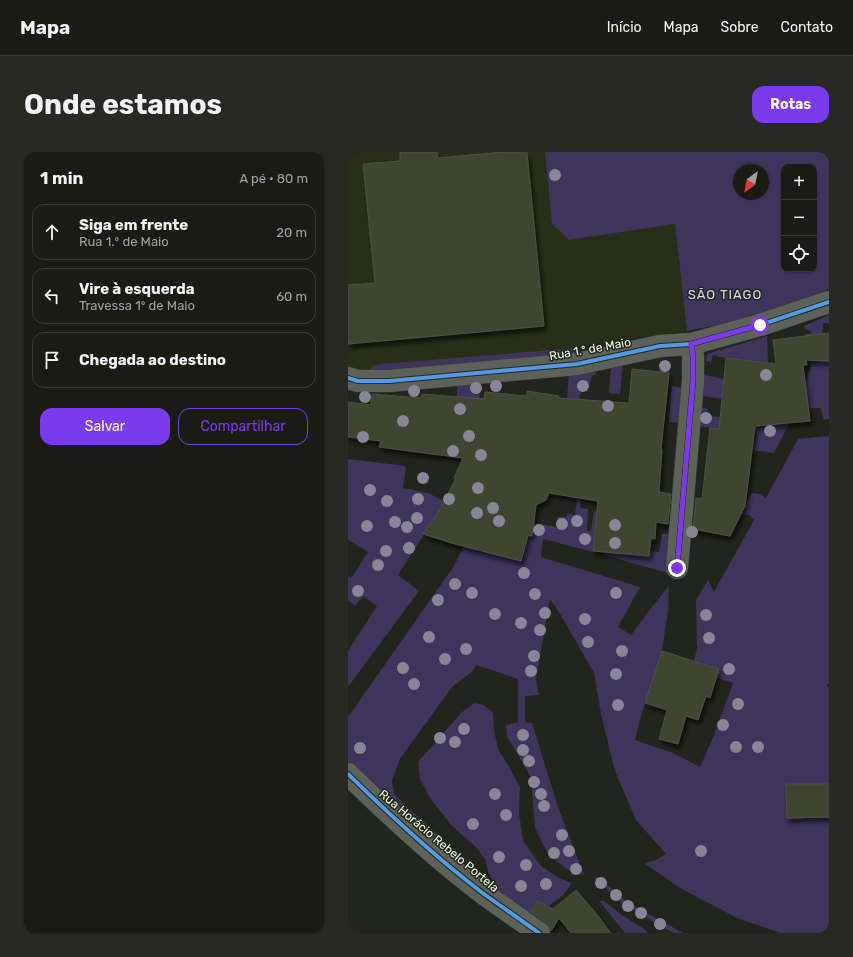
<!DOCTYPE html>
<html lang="pt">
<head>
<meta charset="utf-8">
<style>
  :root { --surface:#1a1c14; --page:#272922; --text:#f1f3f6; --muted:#9fa1a0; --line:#383a34; --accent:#7c3aed }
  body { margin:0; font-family:Rubik,sans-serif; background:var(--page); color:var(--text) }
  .controls { position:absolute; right:12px; top:12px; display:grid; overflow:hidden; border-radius:8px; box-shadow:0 1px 3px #0004 }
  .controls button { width:36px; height:36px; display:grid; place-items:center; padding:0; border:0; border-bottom:1px solid var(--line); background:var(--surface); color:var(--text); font:20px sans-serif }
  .compass { position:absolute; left:385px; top:12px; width:36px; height:36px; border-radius:50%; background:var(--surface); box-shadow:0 1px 3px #0004; rotate:212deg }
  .stop { position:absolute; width:12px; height:12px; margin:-9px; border:3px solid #7c3aed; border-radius:50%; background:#fff }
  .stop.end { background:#7c3aed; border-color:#fff; box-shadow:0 1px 4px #0008 }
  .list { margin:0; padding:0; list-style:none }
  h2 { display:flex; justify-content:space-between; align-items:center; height:52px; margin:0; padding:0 16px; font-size:17px }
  h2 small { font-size:13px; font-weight:400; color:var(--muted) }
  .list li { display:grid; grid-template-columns:26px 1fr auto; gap:12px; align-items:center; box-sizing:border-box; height:56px; margin:0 8px 8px; padding:0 8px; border:1px solid var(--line); border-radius:12px }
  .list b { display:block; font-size:15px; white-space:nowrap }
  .list p { margin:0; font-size:13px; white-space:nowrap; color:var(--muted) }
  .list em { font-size:13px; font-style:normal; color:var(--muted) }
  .actions { display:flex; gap:8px; padding:12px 16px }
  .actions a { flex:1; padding:9px 0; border:1px solid var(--accent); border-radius:12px; text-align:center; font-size:14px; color:var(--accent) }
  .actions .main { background:var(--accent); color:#fff }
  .icon { flex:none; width:22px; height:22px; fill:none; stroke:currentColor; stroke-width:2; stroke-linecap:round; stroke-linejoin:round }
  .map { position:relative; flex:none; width:481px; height:781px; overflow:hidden; border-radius:12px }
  header { display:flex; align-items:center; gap:24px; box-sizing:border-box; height:56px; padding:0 20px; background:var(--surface); border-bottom:1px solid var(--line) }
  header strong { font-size:19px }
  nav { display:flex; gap:22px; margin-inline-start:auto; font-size:14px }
  .intro { display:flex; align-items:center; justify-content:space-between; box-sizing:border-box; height:96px; padding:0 24px }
  h1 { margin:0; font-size:28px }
  .button { padding:10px 18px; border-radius:12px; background:var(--accent); color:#fff; font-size:14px; font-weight:700 }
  main { display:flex; gap:24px; padding:0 24px }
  aside { flex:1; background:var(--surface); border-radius:12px; box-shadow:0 1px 3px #0004 }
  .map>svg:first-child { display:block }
  .built { fill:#272f18 }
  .green { fill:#3e345c; fill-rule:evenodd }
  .building { fill:#3f4533; stroke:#4d5048; filter:url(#shadow) }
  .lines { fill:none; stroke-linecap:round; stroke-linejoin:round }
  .minor-casing { stroke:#3d4038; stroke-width:23 }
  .minor { stroke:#5e615a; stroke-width:22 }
  .cycleway-casing { stroke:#232917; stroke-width:6 }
  .cycleway { stroke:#5399e6; stroke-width:4 }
  .tree { fill:#888696 }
  .route { stroke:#7c3aed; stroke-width:5 }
  .labels { text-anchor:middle; stroke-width:3; stroke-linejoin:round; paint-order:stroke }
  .street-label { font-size:12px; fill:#f1f6ea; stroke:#232917 }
  .neighbourhood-label { font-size:13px; letter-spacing:1px; fill:#dbd2fe; stroke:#232917 }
</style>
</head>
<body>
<header>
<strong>Mapa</strong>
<nav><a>Início</a><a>Mapa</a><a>Sobre</a><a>Contato</a></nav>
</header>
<div class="intro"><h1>Onde estamos</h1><a class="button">Rotas</a></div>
<main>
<aside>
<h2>1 min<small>A pé · 80 m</small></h2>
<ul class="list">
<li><svg class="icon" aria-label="ahead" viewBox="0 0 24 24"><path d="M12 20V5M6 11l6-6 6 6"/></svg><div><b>Siga em frente</b><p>Rua 1.º de Maio</p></div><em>20 m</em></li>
<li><svg class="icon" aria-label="left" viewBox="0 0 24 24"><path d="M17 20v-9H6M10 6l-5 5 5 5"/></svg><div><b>Vire à esquerda</b><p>Travessa 1º de Maio</p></div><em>60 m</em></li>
<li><svg class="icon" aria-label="arrive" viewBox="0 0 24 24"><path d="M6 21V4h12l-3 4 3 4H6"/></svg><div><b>Chegada ao destino</b></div></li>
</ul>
<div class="actions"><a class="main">Salvar</a><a>Compartilhar</a></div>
</aside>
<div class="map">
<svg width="481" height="781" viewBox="0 0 481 781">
  <defs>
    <filter id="shadow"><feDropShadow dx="2.5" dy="4.5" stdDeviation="2" flood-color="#0009"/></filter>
  </defs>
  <rect width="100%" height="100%" fill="#22251b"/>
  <!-- built -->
  <path class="built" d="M 0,0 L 213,0 L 221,88 L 327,72 L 339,179 L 232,194 L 229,196 L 229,204 L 39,222 L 0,217 Z"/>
  <!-- green -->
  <g class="green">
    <path d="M 197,0 L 481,0 L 481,137 L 428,158 L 394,168 L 339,179 L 327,72 L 221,88 L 204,72 ZM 436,15 L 466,15 L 466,117 L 436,117 ZM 391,18 L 415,18 L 415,42 L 391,42 Z"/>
    <path d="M 481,163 L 481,171 L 475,171 L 473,208 L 481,209 L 481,267 L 475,268 L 473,256 L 447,257 L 430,244 L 432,272 L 441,272 L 426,301 L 404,298 L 409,282 L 351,274 L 353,255 L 360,257 L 359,264 L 372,265 L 372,260 L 405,264 L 405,273 L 422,275 L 429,234 L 458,231 L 463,215 L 457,182 L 463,182 L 462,178 L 457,178 L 456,174 Z"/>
    <path d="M 419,184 L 420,211 L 378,206 L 365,203 L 363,210 L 358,209 L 359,203 L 362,201 Z"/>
    <path d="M 229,196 L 229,204 L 20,220 L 25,214 L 32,212 Z"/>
    <path d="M 275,212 L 272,242 L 261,241 L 263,214 Z"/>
    <path d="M 243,216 L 249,222 L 244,224 L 241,234 L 233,239 L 231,248 L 219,247 L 221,219 Z"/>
    <path d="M 356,223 L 376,227 L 374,247 L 354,244 Z"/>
    <path d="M 133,227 L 127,289 L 109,266 L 109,229 Z"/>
    <path d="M 324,234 L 335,236 L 332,271 L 321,270 Z"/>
    <path d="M 481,284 L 481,531 L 478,534 L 481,536 L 481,632 L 438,633 L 439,666 L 481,665 L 481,781 L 433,781 L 389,766 L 332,736 L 296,711 L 306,709 L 318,702 L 288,668 L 267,619 L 253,562 L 246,521 L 211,460 L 202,447 L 188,527 L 191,543 L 177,544 L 177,570 L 184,571 L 210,655 L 236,723 L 218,717 L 199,700 L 187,676 L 183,626 L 172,606 L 159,585 L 158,573 L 170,570 L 170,527 L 128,513 L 125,519 L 104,535 L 52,607 L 44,629 L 46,642 L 116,708 L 113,711 L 21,631 L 0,610 L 0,565 L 106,414 L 116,394 L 173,409 L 180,383 L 186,371 L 209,375 L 209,365 L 219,365 L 219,361 L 227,363 L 229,347 L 233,347 L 232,356 L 240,357 L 239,379 L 243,379 L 246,359 L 249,360 L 249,357 L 258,359 L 277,402 L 301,404 L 302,399 L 311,400 L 314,382 L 323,382 L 320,421 L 256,403 L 260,384 L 247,381 L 245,400 L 195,387 L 193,405 L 292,435 L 270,475 L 283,483 L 303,456 L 321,434 L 320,458 L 314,499 L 293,564 L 287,588 L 325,601 L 352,615 L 366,583 L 385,531 L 369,526 L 371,517 L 346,509 L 349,496 L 348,448 L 360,428 L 366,440 L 406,368 L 401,363 L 393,362 L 404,341 L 412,342 L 418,346 L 450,287 Z"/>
    <path d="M 0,307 L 58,314 L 55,336 L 80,341 L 96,349 L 101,341 L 117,366 L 91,359 L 50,423 L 71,439 L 0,535 L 0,499 L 29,454 L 15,444 L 7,454 L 0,448 L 0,424 L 4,425 L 20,400 L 0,388 Z"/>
    <path d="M 126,551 L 136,553 L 145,561 L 146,578 L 150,597 L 160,613 L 172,635 L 171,661 L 175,689 L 193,714 L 211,726 L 224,731 L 215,743 L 200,755 L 190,749 L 180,764 L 158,747 L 148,735 L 140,720 L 138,709 L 129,696 L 104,674 L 82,646 L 72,627 L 70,610 L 113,561 Z"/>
    <path d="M 249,724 L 279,750 L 335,781 L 325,781 L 292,762 L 272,749 L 247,727 Z"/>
    <path d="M 255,748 L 271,761 L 299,779 L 298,781 L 277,781 L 252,750 Z"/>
  </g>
  <!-- building -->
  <g class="building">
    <path d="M 52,0 L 89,0 L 90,6 L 155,0 L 179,0 L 196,174 L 0,192 L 0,133 L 27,131 L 15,12 L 52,9 Z"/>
    <path d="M 481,181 L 481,209 L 458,208 L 459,213 L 455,213 L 462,269 L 407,274 L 397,354 L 382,384 L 345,377 L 348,346 L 354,347 L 362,276 L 371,277 L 378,206 L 428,212 L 425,188 Z"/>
    <path d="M 284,217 L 321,221 L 313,297 L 314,297 L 311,340 L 323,342 L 320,372 L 308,370 L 307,387 L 303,386 L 301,404 L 245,399 L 250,349 L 201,341 L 198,348 L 188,353 L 184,384 L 180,383 L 173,409 L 107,392 L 75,382 L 93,356 L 108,326 L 106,326 L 115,306 L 31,295 L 33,289 L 0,285 L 0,250 L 23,253 L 24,242 L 73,246 L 74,242 L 136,247 L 137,240 L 179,244 L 179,239 L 211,244 L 211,246 L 281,251 Z"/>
    <path d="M 314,499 L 371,517 L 362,546 L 358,544 L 350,568 L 338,564 L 330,592 L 311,587 L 319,558 L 297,551 Z"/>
    <path d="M 438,632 L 481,632 L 481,665 L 439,666 Z"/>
    <path d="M 228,738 L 246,759 L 263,781 L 223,781 L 211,766 L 203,779 L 198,771 L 183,760 L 190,749 L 205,757 Z"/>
  </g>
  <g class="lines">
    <!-- minor casing -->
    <g class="minor-casing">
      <g id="minor">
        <path d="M 0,226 L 10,229 L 41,229 L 229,212 L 312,194 L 343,192 L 412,173 L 481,150"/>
        <path d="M 329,416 L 345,229 L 345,204 L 343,192"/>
        <path d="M 0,622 C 43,664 88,706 136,742 C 154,755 173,768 191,781"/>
      </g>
    </g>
    <!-- minor -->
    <use href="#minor" class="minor"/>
    <!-- cycleway casing -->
    <g class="cycleway-casing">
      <g id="cycleway">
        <path d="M 0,226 L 10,229 L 41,229 L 229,212 L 312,194 L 343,192 L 412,173 L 481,150"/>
        <path d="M 329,416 L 345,229 L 345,204 L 343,192"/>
        <path d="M 0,622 C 43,664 88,706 136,742 C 154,755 173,768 191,781"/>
      </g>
    </g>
    <!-- cycleway -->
    <use href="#cycleway" class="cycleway"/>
  </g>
  <!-- trees -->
  <g class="tree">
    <circle cx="207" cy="23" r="6"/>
    <circle cx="317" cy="214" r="6"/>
    <circle cx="418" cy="223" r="6"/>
    <circle cx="148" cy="234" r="6"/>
    <circle cx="235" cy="234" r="6"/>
    <circle cx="128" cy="236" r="6"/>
    <circle cx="66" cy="239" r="6"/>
    <circle cx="17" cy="245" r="6"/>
    <circle cx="260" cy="254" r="6"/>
    <circle cx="112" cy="257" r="6"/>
    <circle cx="358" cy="266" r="6"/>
    <circle cx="55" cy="269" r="6"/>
    <circle cx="422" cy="279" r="6"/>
    <circle cx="121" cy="284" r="6"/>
    <circle cx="15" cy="285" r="6"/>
    <circle cx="105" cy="299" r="6"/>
    <circle cx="133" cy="303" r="6"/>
    <circle cx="75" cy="326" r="6"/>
    <circle cx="130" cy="336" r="6"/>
    <circle cx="22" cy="338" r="6"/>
    <circle cx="70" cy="347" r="6"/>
    <circle cx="101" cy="347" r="6"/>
    <circle cx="39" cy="349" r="6"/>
    <circle cx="145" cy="356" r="6"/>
    <circle cx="129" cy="361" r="6"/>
    <circle cx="69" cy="366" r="6"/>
    <circle cx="151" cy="369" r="6"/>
    <circle cx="229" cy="369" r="6"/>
    <circle cx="47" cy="370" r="6"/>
    <circle cx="214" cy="372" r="6"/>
    <circle cx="267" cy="373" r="6"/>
    <circle cx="19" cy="374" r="6"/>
    <circle cx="59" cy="375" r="6"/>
    <circle cx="191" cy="378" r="6"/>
    <circle cx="344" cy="380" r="6"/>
    <circle cx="237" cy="387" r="6"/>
    <circle cx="267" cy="391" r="6"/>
    <circle cx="61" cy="396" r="6"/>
    <circle cx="38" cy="399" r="6"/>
    <circle cx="30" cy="413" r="6"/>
    <circle cx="176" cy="421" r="6"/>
    <circle cx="107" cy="432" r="6"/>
    <circle cx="10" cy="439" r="6"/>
    <circle cx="124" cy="441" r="6"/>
    <circle cx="268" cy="441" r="6"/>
    <circle cx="187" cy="442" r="6"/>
    <circle cx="90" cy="448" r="6"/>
    <circle cx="197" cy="461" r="6"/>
    <circle cx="147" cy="462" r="6"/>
    <circle cx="358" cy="463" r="6"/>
    <circle cx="237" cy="467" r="6"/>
    <circle cx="173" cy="471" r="6"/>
    <circle cx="192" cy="478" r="6"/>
    <circle cx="81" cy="485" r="6"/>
    <circle cx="361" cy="486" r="6"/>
    <circle cx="240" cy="490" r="6"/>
    <circle cx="118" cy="497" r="6"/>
    <circle cx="274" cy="499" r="6"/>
    <circle cx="186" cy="504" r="6"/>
    <circle cx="97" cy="507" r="6"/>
    <circle cx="55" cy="516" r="6"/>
    <circle cx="381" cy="517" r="6"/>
    <circle cx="183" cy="519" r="6"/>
    <circle cx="268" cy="522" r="6"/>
    <circle cx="66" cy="532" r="6"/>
    <circle cx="390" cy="552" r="6"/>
    <circle cx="270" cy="553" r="6"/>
    <circle cx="375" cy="573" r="6"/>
    <circle cx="116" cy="577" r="6"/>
    <circle cx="175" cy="583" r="6"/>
    <circle cx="92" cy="586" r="6"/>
    <circle cx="107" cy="590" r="6"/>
    <circle cx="388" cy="595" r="6"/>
    <circle cx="410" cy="595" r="6"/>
    <circle cx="12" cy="596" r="6"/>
    <circle cx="175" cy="598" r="6"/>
    <circle cx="181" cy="609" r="6"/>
    <circle cx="186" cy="630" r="6"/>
    <circle cx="147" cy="642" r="6"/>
    <circle cx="193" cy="642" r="6"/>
    <circle cx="196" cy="654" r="6"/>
    <circle cx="158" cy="663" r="6"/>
    <circle cx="125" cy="672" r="6"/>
    <circle cx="214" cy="683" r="6"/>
    <circle cx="221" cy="699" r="6"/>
    <circle cx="353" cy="699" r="6"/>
    <circle cx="206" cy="701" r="6"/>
    <circle cx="151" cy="705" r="6"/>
    <circle cx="178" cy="713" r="6"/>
    <circle cx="228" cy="717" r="6"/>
    <circle cx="253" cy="731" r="6"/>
    <circle cx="198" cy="732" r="6"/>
    <circle cx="173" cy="734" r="6"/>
    <circle cx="268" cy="743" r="6"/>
    <circle cx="280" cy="754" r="6"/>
    <circle cx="293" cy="761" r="6"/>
    <circle cx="312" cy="772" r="6"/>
  </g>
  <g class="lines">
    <!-- route -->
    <path class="route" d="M 329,416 L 345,229 L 345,204 L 343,192 L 412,173"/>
  </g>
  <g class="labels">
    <!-- street labels -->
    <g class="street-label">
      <text transform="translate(242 197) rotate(-10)" y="4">Rua 1.º de Maio</text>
      <text transform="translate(91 689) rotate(40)" y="4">Rua Horácio Rebelo Portela</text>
    </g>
    <!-- neighbourhood labels -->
    <g class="neighbourhood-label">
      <text x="377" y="147">SÃO TIAGO</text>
    </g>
  </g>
</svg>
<div class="controls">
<button>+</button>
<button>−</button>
<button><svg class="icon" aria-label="locate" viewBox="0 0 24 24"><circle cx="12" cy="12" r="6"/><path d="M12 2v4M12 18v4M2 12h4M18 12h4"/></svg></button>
</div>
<svg class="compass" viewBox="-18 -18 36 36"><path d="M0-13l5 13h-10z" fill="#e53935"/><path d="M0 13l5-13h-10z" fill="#9fa1a0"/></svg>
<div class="stop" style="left:412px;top:173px"></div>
<div class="stop end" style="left:329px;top:416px"></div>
</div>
</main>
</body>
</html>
